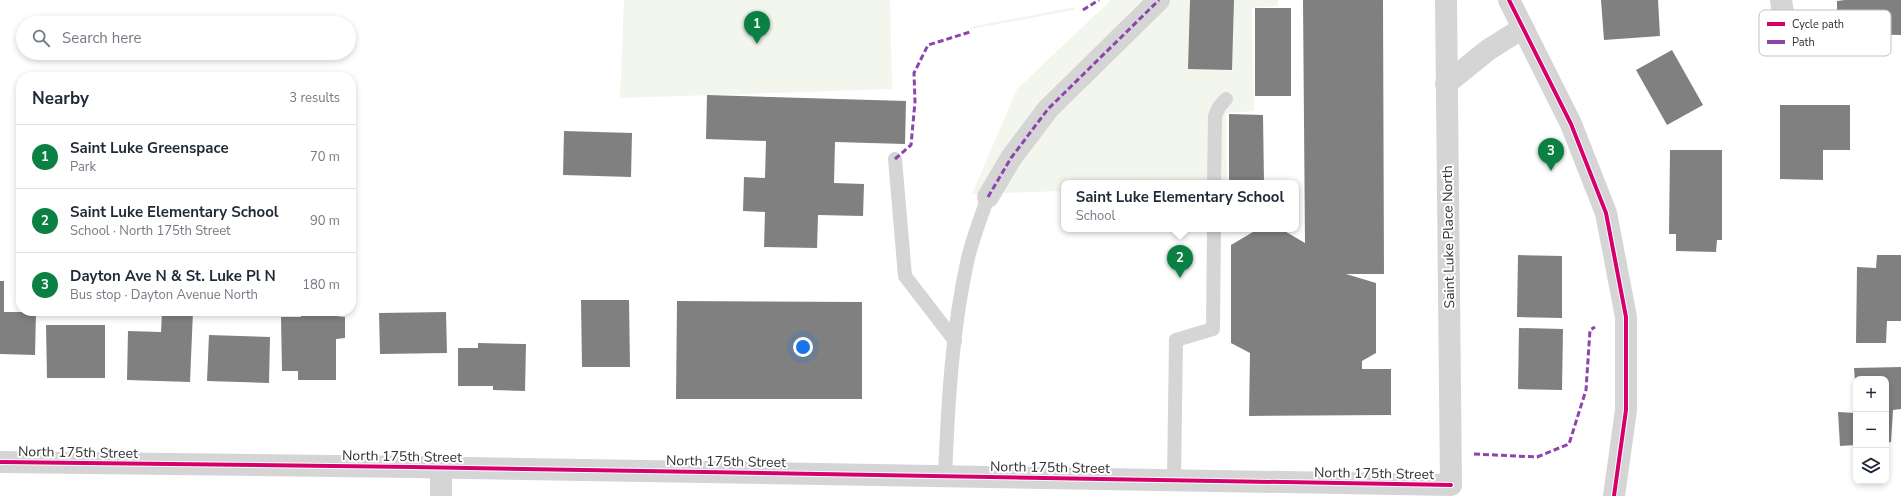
<!DOCTYPE html>
<html lang="en">
<head>
<meta charset="utf-8">
<style>
  :root { --surface:#fff; --page:#f6f6f7; --text:#1f2937; --muted:#747a83; --line:#e0e1e3; --accent:#0b8043 }
  body { margin:0; font-family:"Nunito Sans",sans-serif; background:var(--page); color:var(--text) }
  .controls { position:absolute; right:12px; bottom:12px; display:grid; overflow:hidden; border-radius:8px; box-shadow:0 2px 6px #0003 }
  .controls button { width:36px; height:36px; display:grid; place-items:center; padding:0; border:0; border-bottom:1px solid var(--line); background:var(--surface); color:var(--text); font:20px sans-serif }
  .you { position:absolute; left:803px; top:347px; width:14px; height:14px; margin:-10px; border:3px solid #fff; border-radius:50%; background:#1a73e8; box-shadow:0 0 0 6px #1a73e833 }
  .badge { display:grid; place-items:center; width:26px; height:26px; border-radius:50%; background:var(--accent); color:#fff; font-size:13px; font-weight:700 }
  .pin { position:absolute; translate:-50% -33px; filter:drop-shadow(0 1px 2px #0008) }
  .pin::after { content:''; position:absolute; top:21px; width:14px; height:12px; background:inherit; clip-path:polygon(0 0,100% 0,50% 100%) }
  .popup { position:absolute; left:1061px; top:180px; width:238px; height:52px; box-sizing:border-box; display:grid; place-content:center; border-radius:8px; background:var(--surface); filter:drop-shadow(0 1px 3px #0005); font-size:13px; white-space:nowrap; color:var(--muted) }
  .popup b { font-size:15px; color:var(--text) }
  .popup::after { content:''; position:absolute; left:50%; top:100%; margin-left:-8px; border:8px solid transparent; border-top-color:var(--surface) }
  .list { margin:0; padding:0; list-style:none }
  h2 { display:flex; justify-content:space-between; align-items:center; height:52px; margin:0; padding:0 16px; font-size:17px }
  h2 small { font-size:13px; font-weight:400; color:var(--muted) }
  .list li { display:grid; grid-template-columns:26px 1fr auto; gap:12px; align-items:center; box-sizing:border-box; height:64px; padding:0 16px; border-top:1px solid var(--line) }
  .list b { display:block; font-size:15px; white-space:nowrap }
  .list p { margin:0; font-size:13px; white-space:nowrap; color:var(--muted) }
  .list em { font-size:13px; font-style:normal; color:var(--muted) }
  .icon { flex:none; width:22px; height:22px; fill:none; stroke:currentColor; stroke-width:2; stroke-linecap:round; stroke-linejoin:round }
  .map { position:relative; flex:none; width:1901px; height:496px; overflow:hidden }
  .search { position:absolute; background:var(--surface); box-shadow:0 2px 6px #0003; left:16px; top:16px; width:340px; height:44px; display:flex; align-items:center; gap:10px; box-sizing:border-box; padding:0 14px; border-radius:22px; color:var(--muted); font-size:15px }
  .panel { position:absolute; background:var(--surface); box-shadow:0 2px 6px #0003; left:16px; top:72px; width:340px; height:244px; border-radius:16px }
  .map>svg:first-child { display:block }
  .green { fill:#f2f6ed }
  .building { fill:#808080 }
  .lines { fill:none; stroke-linecap:round; stroke-linejoin:round }
  .service { stroke:#d5d5d5; stroke-width:14 }
  .minor { stroke:#d5d5d5; stroke-width:22 }
  .tertiary { stroke:#d5d5d5; stroke-width:22 }
  .quiet { stroke:#8e44ad; stroke-width:3; stroke-dasharray:6 3; stroke-linecap:butt }
  .cycleway-casing { stroke:#fff; stroke-width:6 }
  .cycleway { stroke:#d6006c; stroke-width:4 }
  .labels { text-anchor:middle; stroke-width:4; stroke-linejoin:round; paint-order:stroke }
  .street-label { font-size:14px; fill:#313131; stroke:#fff }
  .key { fill:#fff; stroke:#c1c1c1; stroke-width:1 }
  .key-label { font-size:11px; fill:#313131 }
</style>
</head>
<body>
<div class="map">
<svg width="1901" height="496" viewBox="0 0 1901 496">
  <rect width="100%" height="100%" fill="#fff"/>
  <!-- green -->
  <g class="green">
    <path d="M 624,0 L 890,0 L 892,89 L 620,98 Z"/>
    <path d="M 1111,0 L 1278,0 L 1278,6 L 1252,8 L 1254,111 L 1226,113 L 1227,183 L 1064,183 L 1064,191 L 972,194 L 1017,89 Z"/>
    <path d="M 1074,7 L 1075,10 L 971,29 L 970,27 Z"/>
  </g>
  <!-- building -->
  <g class="building">
    <path d="M 1190,0 L 1234,0 L 1232,70 L 1188,69 Z"/>
    <path d="M 1303,0 L 1383,0 L 1384,274 L 1346,274 L 1376,283 L 1376,353 L 1362,361 L 1362,369 L 1391,369 L 1391,415 L 1249,416 L 1250,353 L 1231,343 L 1231,245 L 1258,229 L 1281,229 L 1305,243 Z"/>
    <path d="M 1601,0 L 1658,0 L 1660,36 L 1604,40 Z"/>
    <path d="M 1845,0 L 1901,0 L 1901,35 L 1837,34 L 1837,1 Z"/>
    <rect x="1255" y="8" width="36" height="88"/>
    <path d="M 1672,50 L 1703,105 L 1667,125 L 1636,70 Z"/>
    <path d="M 707,95 L 906,101 L 905,144 L 835,142 L 834,183 L 864,184 L 863,216 L 818,215 L 817,248 L 764,247 L 765,212 L 743,211 L 744,177 L 765,178 L 766,141 L 706,139 Z"/>
    <path d="M 1780,105 L 1850,105 L 1850,150 L 1823,150 L 1823,180 L 1780,179 Z"/>
    <path d="M 1229,114 L 1263,115 L 1264,183 L 1229,183 Z"/>
    <path d="M 564,131 L 632,133 L 631,177 L 563,175 Z"/>
    <path d="M 1670,150 L 1722,150 L 1722,240 L 1717,240 L 1716,252 L 1676,251 L 1676,234 L 1669,234 Z"/>
    <path d="M 1518,255 L 1562,256 L 1562,318 L 1517,317 Z"/>
    <path d="M 1877,255 L 1901,255 L 1901,321 L 1887,321 L 1886,343 L 1856,343 L 1857,267 L 1876,268 Z"/>
    <path d="M 0,281 L 4,281 L 4,312 L 36,312 L 35,355 L 0,354 Z"/>
    <path d="M 581,300 L 629,300 L 630,367 L 582,367 Z"/>
    <path d="M 677,301 L 862,302 L 862,399 L 676,399 Z"/>
    <path d="M 162,311 L 193,311 L 190,382 L 127,380 L 128,331 L 161,332 Z"/>
    <path d="M 301,312 L 345,317 L 345,338 L 336,339 L 336,380 L 298,380 L 298,371 L 282,371 L 281,317 L 301,317 Z"/>
    <path d="M 446,312 L 447,353 L 380,354 L 379,313 Z"/>
    <path d="M 46,325 L 105,325 L 105,378 L 47,378 Z"/>
    <path d="M 1519,328 L 1563,329 L 1562,390 L 1518,389 Z"/>
    <path d="M 209,335 L 270,337 L 269,383 L 207,381 Z"/>
    <path d="M 478,343 L 526,344 L 525,391 L 493,390 L 493,386 L 458,386 L 458,348 L 478,348 Z"/>
    <path d="M 1901,367 L 1901,409 L 1893,410 L 1891,442 L 1886,443 L 1886,379 L 1856,379 L 1855,383 L 1854,368 Z"/>
    <path d="M 1838,412 L 1856,413 L 1856,445 L 1840,446 Z"/>
  </g>
  <g class="lines">
    <!-- service -->
    <g class="service">
      <path d="M 895,159 L 905,276 L 955,341"/>
      <path d="M 1214,183 L 1215,116 L 1219,107 L 1226,99"/>
      <path d="M 945,476 C 948,403 952,329 968,258 C 973,237 981,217 988,197"/>
      <path d="M 1174,480 L 1176,340 L 1213,329 L 1214,229"/>
    </g>
    <!-- minor -->
    <g class="minor">
      <path d="M 1781,0 L 1784,20"/>
      <path d="M 988,197 L 1011,158 L 1048,109 L 1159,0"/>
      <path d="M 441,496 L 441,467"/>
    </g>
    <!-- tertiary -->
    <g class="tertiary">
      <path d="M 1509,0 L 1571,124 L 1606,213 L 1626,317 L 1626,410 L 1614,496"/>
      <path d="M 1446,84 L 1488,50 L 1523,28"/>
      <path d="M 0,462 L 412,467 L 1451,485 L 1446,0"/>
    </g>
    <!-- quiet -->
    <g class="quiet">
      <path d="M 1083,10 L 1099,0"/>
      <path d="M 895,159 L 911,145 L 915,102 L 914,73 L 928,45 L 970,32"/>
      <path d="M 988,197 L 1011,158 L 1048,109 L 1159,0"/>
      <path d="M 1474,454 L 1537,457 L 1569,444 L 1586,390 L 1590,330 L 1595,327"/>
    </g>
    <!-- cycleway casing -->
    <g class="cycleway-casing">
      <g id="cycleway">
        <path d="M 1509,0 L 1571,124 L 1606,213 L 1626,317 L 1626,410 L 1614,496"/>
        <path d="M 0,462 L 412,467 L 1451,485"/>
      </g>
    </g>
    <!-- cycleway -->
    <use href="#cycleway" class="cycleway"/>
  </g>
  <g class="labels">
    <!-- street labels -->
    <g class="street-label">
      <text transform="translate(1448 237) rotate(-91)" y="5">Saint Luke Place North</text>
      <text transform="translate(78 452) rotate(1)" y="5">North 175th Street</text>
      <text transform="translate(402 456) rotate(1)" y="5">North 175th Street</text>
      <text transform="translate(726 461) rotate(1)" y="5">North 175th Street</text>
      <text transform="translate(1050 467) rotate(1)" y="5">North 175th Street</text>
      <text transform="translate(1374 473) rotate(1)" y="5">North 175th Street</text>
    </g>
  </g>
  <!-- legend -->
  <rect x="1759" y="10" width="132" height="46" rx="6" class="key"/>
  <rect x="1767" y="22" width="18" height="4" fill="#d6006c"/>
  <rect x="1767" y="40" width="18" height="4" fill="#8e44ad"/>
  <g class="key-label">
    <text x="1792" y="28">Cycle path</text>
    <text x="1792" y="46">Path</text>
  </g>
</svg>
<div class="controls">
<button>+</button>
<button>−</button>
<button><svg class="icon" aria-label="layers" viewBox="0 0 24 24"><path d="M12 4l9 5-9 5-9-5zM3 14l9 5 9-5"/></svg></button>
</div>
<div class="you"></div>
<div class="pin badge" style="left:757px;top:44px">1</div>
<div class="pin badge" style="left:1180px;top:278px">2</div>
<div class="popup"><b>Saint Luke Elementary School</b>School</div>
<div class="pin badge" style="left:1551px;top:171px">3</div>
<div class="search"><svg class="icon" aria-label="search" viewBox="0 0 24 24"><circle cx="10" cy="10" r="6"/><path d="M15 15l6 6"/></svg>Search here</div>
<section class="panel">
<h2>Nearby<small>3 results</small></h2>
<ul class="list">
<li><span class="badge">1</span><div><b>Saint Luke Greenspace</b><p>Park</p></div><em>70 m</em></li>
<li><span class="badge">2</span><div><b>Saint Luke Elementary School</b><p>School · North 175th Street</p></div><em>90 m</em></li>
<li><span class="badge">3</span><div><b>Dayton Ave N &amp; St. Luke Pl N</b><p>Bus stop · Dayton Avenue North</p></div><em>180 m</em></li>
</ul>
</section>
</div>
</body>
</html>
